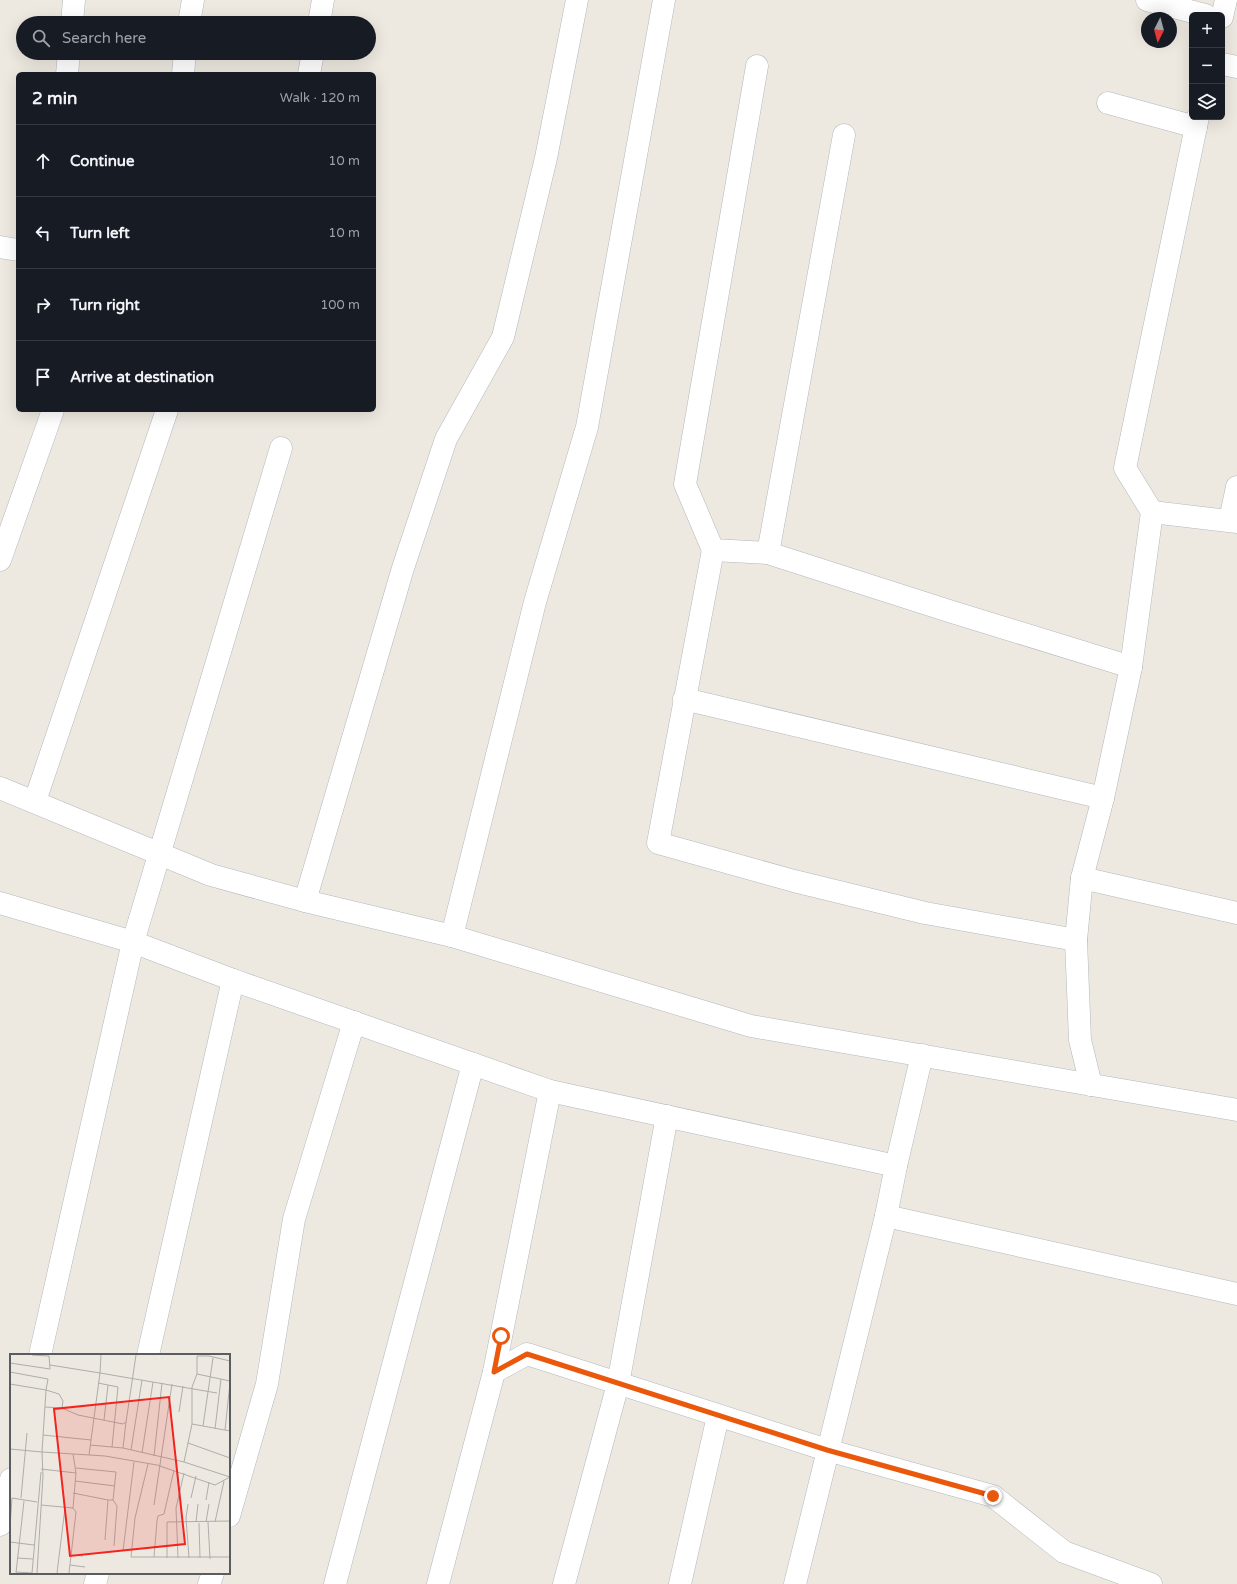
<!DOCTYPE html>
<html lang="en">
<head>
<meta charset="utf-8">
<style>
  :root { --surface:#171b24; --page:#242831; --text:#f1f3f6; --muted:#9ea1a6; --line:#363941 }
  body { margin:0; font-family:"Varela Round",sans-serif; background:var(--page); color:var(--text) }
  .controls { position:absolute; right:12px; top:12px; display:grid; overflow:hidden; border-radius:6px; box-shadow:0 4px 16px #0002 }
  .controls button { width:36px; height:36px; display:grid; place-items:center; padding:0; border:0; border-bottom:1px solid var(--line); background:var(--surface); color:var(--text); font:20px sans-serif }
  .compass { position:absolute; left:1141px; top:12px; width:36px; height:36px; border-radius:50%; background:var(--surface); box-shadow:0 4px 16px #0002; rotate:186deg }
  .stop { position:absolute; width:12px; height:12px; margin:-9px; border:3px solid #ea580c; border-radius:50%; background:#fff }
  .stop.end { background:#ea580c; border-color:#fff; box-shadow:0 1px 4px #0008 }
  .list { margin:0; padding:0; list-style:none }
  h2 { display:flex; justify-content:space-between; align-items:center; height:52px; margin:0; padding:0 16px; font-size:17px }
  h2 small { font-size:13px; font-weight:400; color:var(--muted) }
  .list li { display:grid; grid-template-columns:26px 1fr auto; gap:12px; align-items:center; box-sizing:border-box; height:72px; padding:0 16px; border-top:1px solid var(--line) }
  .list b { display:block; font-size:15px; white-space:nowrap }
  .list em { font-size:13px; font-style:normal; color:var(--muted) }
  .icon { flex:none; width:22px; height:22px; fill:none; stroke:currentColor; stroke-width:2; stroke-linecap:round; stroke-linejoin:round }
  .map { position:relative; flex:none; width:1237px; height:1584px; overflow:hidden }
  .search { position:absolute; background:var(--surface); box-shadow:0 4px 16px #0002; left:16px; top:16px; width:360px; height:44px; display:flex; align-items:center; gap:10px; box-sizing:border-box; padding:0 14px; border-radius:22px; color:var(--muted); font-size:15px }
  .panel { position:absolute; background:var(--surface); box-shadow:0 4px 16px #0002; left:16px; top:72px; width:360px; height:340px; border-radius:6px }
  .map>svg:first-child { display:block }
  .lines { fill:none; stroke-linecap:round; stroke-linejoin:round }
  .minor-casing { stroke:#b3b7bc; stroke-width:23 }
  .minor { stroke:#fff; stroke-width:22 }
  .route { stroke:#ea580c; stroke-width:5 }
  .inset-road { fill:none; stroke:#aeadaa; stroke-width:1 }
  .view { fill:#f3231f; fill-opacity:0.15; stroke:#f3231f; stroke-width:2 }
  .inset-edge { fill:none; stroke:#595d62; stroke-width:2 }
</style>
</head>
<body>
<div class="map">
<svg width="1237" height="1584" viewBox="0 0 1237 1584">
  <rect width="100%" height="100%" fill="#ede9e0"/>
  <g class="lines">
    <!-- minor casing -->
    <g class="minor-casing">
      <g id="minor">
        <path d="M 1147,0 L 1205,15"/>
        <path d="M 1222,17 L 1226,0"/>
        <path d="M 72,23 L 74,0"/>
        <path d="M 189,23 L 193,0"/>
        <path d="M 319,23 L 323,0"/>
        <path d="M 1222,64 L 1237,67"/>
        <path d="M 757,66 L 685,484 L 713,550 L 768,553 L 844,135"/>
        <path d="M 67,74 L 69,53"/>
        <path d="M 183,74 L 185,53"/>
        <path d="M 309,74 L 313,53"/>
        <path d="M 1108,103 L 1196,127"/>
        <path d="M 0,247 L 18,250"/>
        <path d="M 1152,512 L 1237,522"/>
        <path d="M 1230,520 L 1237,487"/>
        <path d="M 713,550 L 658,843 L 794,881 L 925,913 L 1076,940"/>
        <path d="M 768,553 L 949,611 L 1131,667"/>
        <path d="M 0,560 L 53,410"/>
        <path d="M 684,699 L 1103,798"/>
        <path d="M 0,788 L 211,875 L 305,901 L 452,936 L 751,1026 L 1237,1110"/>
        <path d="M 35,801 L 167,410"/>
        <path d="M 1082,878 L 1237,913"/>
        <path d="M 305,901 L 403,568 L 446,439 L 503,337 L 546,158 L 577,0"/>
        <path d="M 0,903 L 133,942 L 233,980 L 550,1091 L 896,1166"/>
        <path d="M 452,936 L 535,602 L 587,427 L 664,0"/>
        <path d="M 1091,1085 L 1080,1040 L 1076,940 L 1082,878 L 1103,798 L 1131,667 L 1152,512 L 1125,468 L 1198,117"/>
        <path d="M 886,1216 L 1237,1294"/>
        <path d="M 40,1355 L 133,942 L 281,448"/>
        <path d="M 148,1355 L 233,980"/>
        <path d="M 494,1372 L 550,1091"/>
        <path d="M 229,1516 L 267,1384 L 294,1219 L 354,1022"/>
        <path d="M 0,1525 L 11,1479"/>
        <path d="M 95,1584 L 98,1573"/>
        <path d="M 209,1584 L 213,1573"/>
        <path d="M 335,1584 L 473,1064"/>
        <path d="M 438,1584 L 494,1372 L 527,1354 L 827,1450 L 993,1496 L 1064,1552 L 1151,1584"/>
        <path d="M 564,1584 L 618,1384 L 667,1116"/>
        <path d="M 680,1584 L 718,1416"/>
        <path d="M 795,1584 L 886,1216 L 896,1166 L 922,1055"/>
      </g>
    </g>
    <!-- minor -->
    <use href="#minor" class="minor"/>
  </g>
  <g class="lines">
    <!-- route -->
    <path class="route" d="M 501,1336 L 494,1372 L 527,1354 L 827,1450 L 993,1496"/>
  </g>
  <!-- overview -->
  <g transform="translate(10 1354)">
    <rect width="220" height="220" fill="#ede9e0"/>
    <path class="inset-road" d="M 91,1 L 90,19 L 207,39M 0,9 L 40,15 L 39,2 L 22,1M 40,11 L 90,19 L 79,101M 0,18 L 38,25 L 36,36 L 49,40 L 53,47 L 52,54 L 35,53M 187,20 L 220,27M 88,29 L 108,33 L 102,93M 0,30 L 36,36 L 32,98 L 0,95M 52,54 L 68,61 L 113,70 L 116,68 L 126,1M 169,58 L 173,32M 94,66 L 98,31M 182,70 L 220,77M 193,72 L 203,4M 205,75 L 211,25M 215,76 L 220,29M 33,81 L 81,86M 178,89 L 220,104M 80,91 L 113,94 L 174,108 L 220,123M 113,94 L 116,68M 121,96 L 132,26M 132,99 L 143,28M 144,102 L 152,29M 174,108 L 182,70 L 182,33 L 187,20 L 187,2 L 199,2 L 220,7M 138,110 L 125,164 L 121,203 L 220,203M 66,114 L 106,118 L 103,146M 31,115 L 66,119M 65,127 L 105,132M 63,139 L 98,146M 11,144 L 17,79M 181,144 L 186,122M 196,146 L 199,128M 178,150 L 176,164 L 179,204M 31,151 L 63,154M 144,151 L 162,30M 186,168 L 188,150M 196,168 L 199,150M 198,168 L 200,205M 205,168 L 214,127M 189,169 L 190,204M 0,173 L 2,144 L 27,148M 95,186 L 98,146 L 103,146 L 107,152 L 104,192M 0,188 L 24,191M 113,197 L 124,108M 61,201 L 73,202M 144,203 L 147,167 L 148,162 L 154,160 L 164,116M 7,204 L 23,205M 157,204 L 157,168 L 220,167M 168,204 L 166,154 L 174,119M 60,211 L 75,213M 6,218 L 22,219M 6,219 L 14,147M 22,219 L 31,118M 27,219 L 33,122 L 32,98 L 95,102 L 147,111 L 205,131 L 220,123M 47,219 L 55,154M 59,219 L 66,158 L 63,154 L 66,119 L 63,100"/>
    <path class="view" d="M 159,43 L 175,190 L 60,202 L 44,55 Z"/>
    <rect width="220" height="220" class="inset-edge"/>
  </g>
</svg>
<div class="controls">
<button>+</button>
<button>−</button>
<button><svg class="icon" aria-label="layers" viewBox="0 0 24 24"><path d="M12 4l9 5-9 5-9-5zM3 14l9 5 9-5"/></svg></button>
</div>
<svg class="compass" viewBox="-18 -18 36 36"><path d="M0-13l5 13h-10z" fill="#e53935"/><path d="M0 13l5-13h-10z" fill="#9ea1a6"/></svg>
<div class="stop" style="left:501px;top:1336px"></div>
<div class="stop end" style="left:993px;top:1496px"></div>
<div class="search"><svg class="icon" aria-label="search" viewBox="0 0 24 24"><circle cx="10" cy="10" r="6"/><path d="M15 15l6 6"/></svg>Search here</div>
<section class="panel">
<h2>2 min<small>Walk · 120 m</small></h2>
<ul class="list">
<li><svg class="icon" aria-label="ahead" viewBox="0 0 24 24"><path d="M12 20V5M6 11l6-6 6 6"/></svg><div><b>Continue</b></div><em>10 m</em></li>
<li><svg class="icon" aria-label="left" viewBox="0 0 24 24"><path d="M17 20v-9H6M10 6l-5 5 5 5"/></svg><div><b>Turn left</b></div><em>10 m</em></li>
<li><svg class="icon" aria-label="right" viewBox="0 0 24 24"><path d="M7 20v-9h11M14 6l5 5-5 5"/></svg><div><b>Turn right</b></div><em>100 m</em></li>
<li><svg class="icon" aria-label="arrive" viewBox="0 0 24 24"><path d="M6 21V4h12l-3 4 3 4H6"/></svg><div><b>Arrive at destination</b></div></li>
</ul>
</section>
</div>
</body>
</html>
